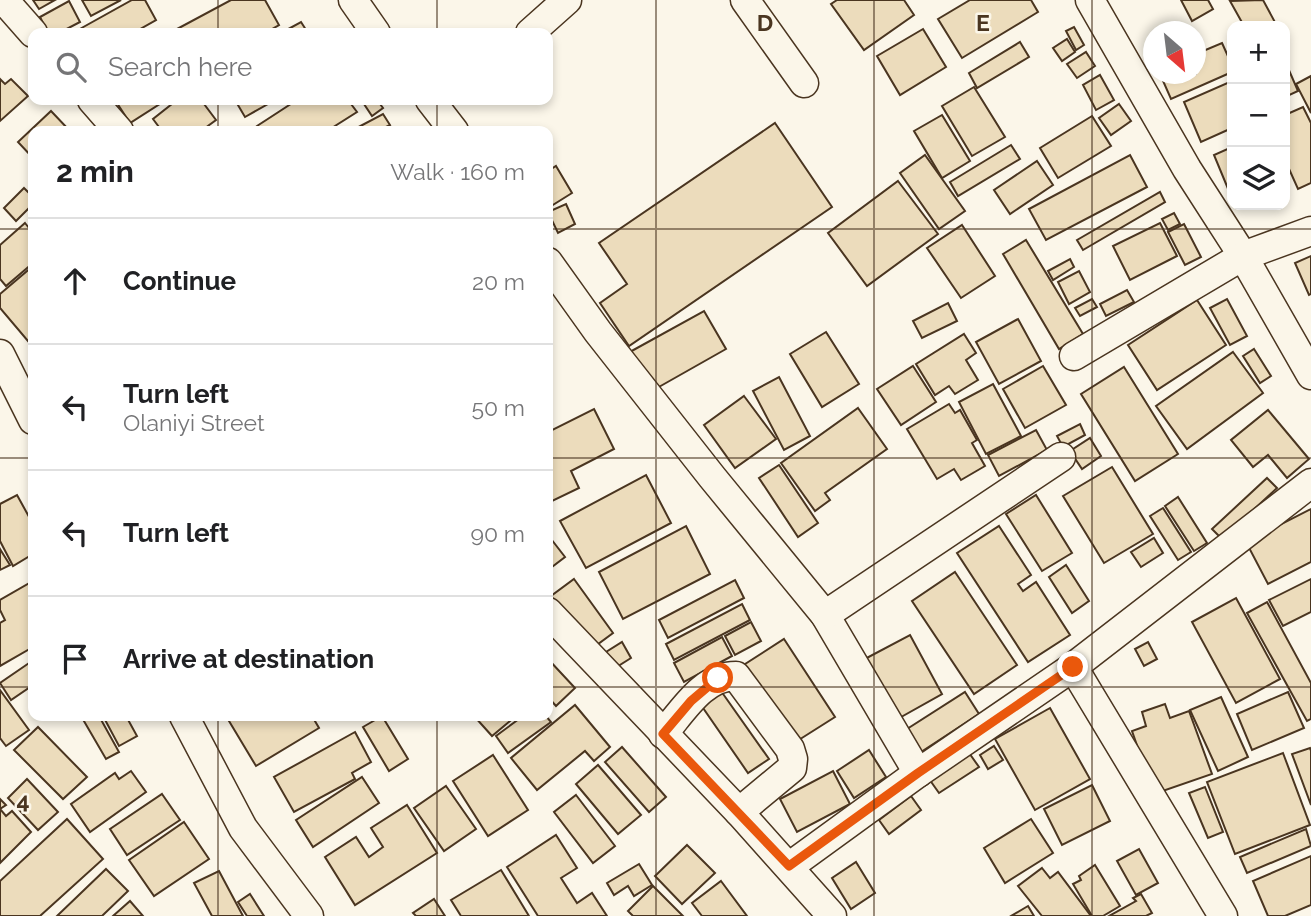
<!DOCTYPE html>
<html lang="en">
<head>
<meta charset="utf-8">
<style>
  :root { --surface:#fff; --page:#f6f6f6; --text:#202124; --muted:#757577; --line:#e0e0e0 }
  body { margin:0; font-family:Raleway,sans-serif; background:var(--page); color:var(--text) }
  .controls { position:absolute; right:21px; top:21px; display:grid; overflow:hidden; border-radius:14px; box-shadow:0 4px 10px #0003 }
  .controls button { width:63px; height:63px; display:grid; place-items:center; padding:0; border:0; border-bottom:2px solid var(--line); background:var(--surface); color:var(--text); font:35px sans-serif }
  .compass { position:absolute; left:1143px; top:21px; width:63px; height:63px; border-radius:50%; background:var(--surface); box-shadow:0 4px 10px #0003; rotate:152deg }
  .stop { position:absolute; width:21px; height:21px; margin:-16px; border:5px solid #ea580c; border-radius:50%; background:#fff }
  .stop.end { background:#ea580c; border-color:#fff; box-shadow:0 2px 7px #0008 }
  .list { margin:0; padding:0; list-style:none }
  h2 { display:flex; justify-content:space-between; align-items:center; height:91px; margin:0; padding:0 28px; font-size:30px }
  h2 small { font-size:23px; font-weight:400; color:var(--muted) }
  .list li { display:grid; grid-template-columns:46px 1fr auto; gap:21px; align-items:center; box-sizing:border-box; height:126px; padding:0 28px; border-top:2px solid var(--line) }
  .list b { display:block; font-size:26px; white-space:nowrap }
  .list p { margin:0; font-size:23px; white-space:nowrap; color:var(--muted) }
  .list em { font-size:23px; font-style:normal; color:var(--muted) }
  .icon { flex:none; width:38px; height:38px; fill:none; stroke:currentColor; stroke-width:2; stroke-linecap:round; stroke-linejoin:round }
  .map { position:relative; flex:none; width:1311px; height:916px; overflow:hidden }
  .search { position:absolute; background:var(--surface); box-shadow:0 4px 10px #0003; left:28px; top:28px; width:525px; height:77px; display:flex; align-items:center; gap:18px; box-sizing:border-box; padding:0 24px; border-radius:14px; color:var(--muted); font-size:26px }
  .panel { position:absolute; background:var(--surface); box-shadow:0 4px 10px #0003; left:28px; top:126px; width:525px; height:595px; border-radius:14px }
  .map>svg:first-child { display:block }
  .building { fill:#ecdcbc; stroke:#4a3520; stroke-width:2 }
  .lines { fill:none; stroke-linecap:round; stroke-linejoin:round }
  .minor-casing { stroke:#4a3520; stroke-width:31 }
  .minor { stroke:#fbf6e9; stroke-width:28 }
  .route { stroke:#ea580c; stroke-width:9 }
  .grid { fill:none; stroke:#4a3520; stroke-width:2; stroke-opacity:0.55 }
  .grid-label { font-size:23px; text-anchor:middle; font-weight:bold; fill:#4a3520; stroke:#fbf6e9; stroke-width:5; stroke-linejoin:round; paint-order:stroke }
</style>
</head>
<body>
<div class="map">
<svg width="1311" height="916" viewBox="0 0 1311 916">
  <rect width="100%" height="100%" fill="#fbf6e9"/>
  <!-- building -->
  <g class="building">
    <path d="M 33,0 L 55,0 L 39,9 Z"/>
    <path d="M 82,0 L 121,0 L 91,16 Z"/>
    <path d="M 132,0 L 145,0 L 156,20 L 133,33 L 80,33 L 78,30 Z"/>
    <path d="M 231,0 L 265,0 L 279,25 L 265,33 L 179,33 L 177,29 Z"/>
    <path d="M 837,0 L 904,0 L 914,15 L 864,50 L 831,4 Z"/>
    <path d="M 970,0 L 1031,0 L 1038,12 L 962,58 L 938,19 Z"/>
    <path d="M 1181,0 L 1208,0 L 1213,9 L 1192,21 Z"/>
    <path d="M 1263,0 L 1277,26 L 1244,26 L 1230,1 Z"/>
    <path d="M 69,1 L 80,22 L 59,33 L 48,33 L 40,17 Z"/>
    <path d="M 301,22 L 308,33 L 281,33 Z"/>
    <path d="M 1074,27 L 1084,45 L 1076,50 L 1066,31 Z"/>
    <path d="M 923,29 L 946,67 L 900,95 L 877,56 Z"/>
    <path d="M 1067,39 L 1075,52 L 1062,61 L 1053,48 Z"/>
    <path d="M 1020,42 L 1029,57 L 977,88 L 969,73 Z"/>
    <path d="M 1222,43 L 1232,65 L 1232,72 L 1171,99 L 1160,74 L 1196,74 L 1196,54 Z"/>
    <path d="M 1086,52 L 1095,66 L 1077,78 L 1067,64 Z"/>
    <path d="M 1285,61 L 1298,91 L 1285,97 Z"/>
    <path d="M 1100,75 L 1114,100 L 1096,110 L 1083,85 Z"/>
    <path d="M 1311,76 L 1311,113 L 1296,84 Z"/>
    <path d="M 0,79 L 5,84 L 11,79 L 28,96 L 0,121 Z"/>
    <path d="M 1232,81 L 1232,128 L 1201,142 L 1184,102 Z"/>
    <path d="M 974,87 L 1005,137 L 972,156 L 942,106 Z"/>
    <path d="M 115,100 L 166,100 L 130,123 Z"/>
    <path d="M 177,100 L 201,100 L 216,120 L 201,131 L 162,131 L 153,119 Z"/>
    <path d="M 235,100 L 275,100 L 245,117 Z"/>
    <path d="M 297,100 L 348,100 L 357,112 L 327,131 L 260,131 L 257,126 Z"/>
    <path d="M 370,100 L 377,100 L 383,108 L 372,116 L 364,104 Z"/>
    <path d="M 1119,104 L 1131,121 L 1111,135 L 1099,118 Z"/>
    <path d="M 1303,107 L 1311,123 L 1311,183 L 1298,189 L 1285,160 L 1285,115 Z"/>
    <path d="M 51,111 L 70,131 L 33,131 L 33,158 L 18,142 Z"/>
    <path d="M 383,114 L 390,125 L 378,131 L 351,131 Z"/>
    <path d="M 942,115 L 970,161 L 942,178 L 914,131 Z"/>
    <path d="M 1092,116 L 1111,146 L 1058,178 L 1040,148 Z"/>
    <path d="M 775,123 L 832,207 L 629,346 L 600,303 L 627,284 L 599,243 Z"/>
    <path d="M 1011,145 L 1020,159 L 958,196 L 950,182 Z"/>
    <path d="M 1232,147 L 1232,196 L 1231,196 L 1214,155 Z"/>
    <path d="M 925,155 L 965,211 L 939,229 L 900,173 Z"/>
    <path d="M 1130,155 L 1147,187 L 1046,240 L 1029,209 Z"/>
    <path d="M 1037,161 L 1053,185 L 1010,214 L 994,190 Z"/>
    <path d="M 556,166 L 572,193 L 548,208 L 548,171 Z"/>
    <path d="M 898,181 L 938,234 L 867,286 L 828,233 Z"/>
    <path d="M 24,188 L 33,197 L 33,204 L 16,221 L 4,208 Z"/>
    <path d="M 1160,192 L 1165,202 L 1083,250 L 1077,240 Z"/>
    <path d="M 566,204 L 575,224 L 558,233 L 548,212 Z"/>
    <path d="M 1174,213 L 1180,224 L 1168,230 L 1162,219 Z"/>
    <path d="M 25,223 L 33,233 L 33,263 L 6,286 L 0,279 L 0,245 Z"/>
    <path d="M 1160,223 L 1177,256 L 1130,280 L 1113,246 Z"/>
    <path d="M 1184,224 L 1201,257 L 1185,265 L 1168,232 Z"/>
    <path d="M 962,225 L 995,276 L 961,298 L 927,248 Z"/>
    <path d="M 1026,240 L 1083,334 L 1059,349 L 1003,254 Z"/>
    <path d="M 1311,256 L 1311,294 L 1309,295 L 1295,263 Z"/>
    <path d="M 1070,259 L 1074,267 L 1053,280 L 1048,271 Z"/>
    <path d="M 33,266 L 33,347 L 0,308 L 0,294 Z"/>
    <path d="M 1079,271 L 1090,292 L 1069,304 L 1058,282 Z"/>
    <path d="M 1127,290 L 1134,302 L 1106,316 L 1100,304 Z"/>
    <path d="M 1092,299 L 1097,307 L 1080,316 L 1075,308 Z"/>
    <path d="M 1227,299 L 1247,336 L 1230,345 L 1210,308 Z"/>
    <path d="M 1197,300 L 1226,345 L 1157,390 L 1128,345 Z"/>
    <path d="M 948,303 L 957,321 L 922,338 L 913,321 Z"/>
    <path d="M 704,311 L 726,349 L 650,392 L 628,353 Z"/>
    <path d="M 1018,319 L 1041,361 L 999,384 L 976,342 Z"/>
    <path d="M 826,332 L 859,384 L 822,407 L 790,354 Z"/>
    <path d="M 964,334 L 976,353 L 966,360 L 978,380 L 955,394 L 949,386 L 935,395 L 916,364 Z"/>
    <path d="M 1254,349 L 1271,376 L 1260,383 L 1243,356 Z"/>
    <path d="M 1233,352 L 1263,393 L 1187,449 L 1156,406 Z"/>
    <path d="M 913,366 L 936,402 L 901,425 L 877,389 Z"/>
    <path d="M 1043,366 L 1066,405 L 1025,428 L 1003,389 Z"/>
    <path d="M 1124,367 L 1178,454 L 1135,481 L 1081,394 Z"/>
    <path d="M 779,377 L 810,436 L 784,450 L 753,391 Z"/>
    <path d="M 993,384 L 1021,436 L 986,454 L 959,402 Z"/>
    <path d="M 744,396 L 776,439 L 735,468 L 704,425 Z"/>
    <path d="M 949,404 L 955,413 L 960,410 L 977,440 L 972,443 L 985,466 L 961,480 L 954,469 L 937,479 L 907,429 Z"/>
    <path d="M 858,408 L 887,449 L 825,493 L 830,500 L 815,511 L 781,463 Z"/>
    <path d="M 594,409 L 614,449 L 571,471 L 579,488 L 548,503 L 548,432 Z"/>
    <path d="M 1268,410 L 1309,459 L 1287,478 L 1268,455 L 1253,467 L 1231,440 Z"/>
    <path d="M 1080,424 L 1085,435 L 1063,447 L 1057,436 Z"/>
    <path d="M 1036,430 L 1047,450 L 999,476 L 988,455 Z"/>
    <path d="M 1090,438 L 1101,456 L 1082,469 L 1070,451 Z"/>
    <path d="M 779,465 L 818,523 L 798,537 L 759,478 Z"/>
    <path d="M 1112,467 L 1153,534 L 1104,563 L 1063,496 Z"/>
    <path d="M 646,475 L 671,523 L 586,568 L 560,521 Z"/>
    <path d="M 1267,478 L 1277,488 L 1222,539 L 1212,529 Z"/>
    <path d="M 17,495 L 33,524 L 33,554 L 13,566 L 0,541 L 0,504 Z"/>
    <path d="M 1036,495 L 1072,553 L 1042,571 L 1006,514 Z"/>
    <path d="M 1178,497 L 1207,543 L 1194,551 L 1165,506 Z"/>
    <path d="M 1163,508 L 1191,552 L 1178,560 L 1150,516 Z"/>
    <path d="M 1311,509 L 1311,562 L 1268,584 L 1246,542 Z"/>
    <path d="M 686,526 L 710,574 L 623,619 L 599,572 Z"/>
    <path d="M 999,526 L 1031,575 L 1018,584 L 1023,591 L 1036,582 L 1070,635 L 1028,662 L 957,553 Z"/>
    <path d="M 548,535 L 565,557 L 548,570 Z"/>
    <path d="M 1154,538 L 1163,553 L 1141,567 L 1131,552 Z"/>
    <path d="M 0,549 L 10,565 L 0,570 Z"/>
    <path d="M 1066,565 L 1089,601 L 1072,613 L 1049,577 Z"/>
    <path d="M 955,572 L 1017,665 L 974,694 L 912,601 Z"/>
    <path d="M 574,579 L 613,633 L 590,650 L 551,596 Z"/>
    <path d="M 1311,579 L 1311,612 L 1283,626 L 1269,600 Z"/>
    <path d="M 735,580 L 744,598 L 668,638 L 659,620 Z"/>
    <path d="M 33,581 L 33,647 L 0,666 L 0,623 L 5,620 L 0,610 L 0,600 Z"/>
    <path d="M 1236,598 L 1280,679 L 1236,703 L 1192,622 Z"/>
    <path d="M 1267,602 L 1311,683 L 1311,719 L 1307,721 L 1247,613 Z"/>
    <path d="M 742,604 L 750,620 L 674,660 L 666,644 Z"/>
    <path d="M 751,622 L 761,641 L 735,655 L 725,636 Z"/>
    <path d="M 910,635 L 942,694 L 894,721 L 861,661 Z"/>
    <path d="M 722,637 L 732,656 L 684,682 L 674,663 Z"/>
    <path d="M 784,639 L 835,717 L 794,743 L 742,666 Z"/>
    <path d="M 622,642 L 631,658 L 607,673 L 598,657 Z"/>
    <path d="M 1148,642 L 1157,659 L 1144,666 L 1135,649 Z"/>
    <path d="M 548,659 L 575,688 L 556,706 L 548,697 Z"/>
    <path d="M 32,661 L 33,685 L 11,700 L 0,683 Z"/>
    <path d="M 0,690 L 29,730 L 6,746 L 0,738 Z"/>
    <path d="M 721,691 L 769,759 L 748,773 L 701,705 Z"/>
    <path d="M 965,692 L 979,714 L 921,752 L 907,729 Z"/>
    <path d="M 1288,692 L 1304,728 L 1252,750 L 1237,714 Z"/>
    <path d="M 1221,697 L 1248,757 L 1218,771 L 1190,710 Z"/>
    <path d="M 1165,704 L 1170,718 L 1189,711 L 1212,774 L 1154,794 L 1132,731 L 1146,726 L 1142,712 Z"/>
    <path d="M 575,705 L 610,747 L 594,761 L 585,751 L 537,790 L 511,758 Z"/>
    <path d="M 1050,708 L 1090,779 L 1035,810 L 995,739 Z"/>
    <path d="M 81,716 L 99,716 L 119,752 L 106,759 Z"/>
    <path d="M 103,716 L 126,716 L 137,736 L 119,746 Z"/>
    <path d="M 226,716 L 312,716 L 319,728 L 256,766 Z"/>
    <path d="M 382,716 L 408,759 L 389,771 L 363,727 Z"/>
    <path d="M 474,716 L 516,716 L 492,736 Z"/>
    <path d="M 523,716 L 546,716 L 551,722 L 508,753 L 496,736 Z"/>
    <path d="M 38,727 L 87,777 L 63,799 L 14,750 Z"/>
    <path d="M 355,732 L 371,762 L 352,773 L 355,779 L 294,812 L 274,777 Z"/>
    <path d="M 994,746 L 1003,760 L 988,769 L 980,755 Z"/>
    <path d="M 622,747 L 666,797 L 649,812 L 605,762 Z"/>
    <path d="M 1310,748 L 1311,751 L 1311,805 L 1292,754 Z"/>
    <path d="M 869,750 L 886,777 L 854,798 L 837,771 Z"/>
    <path d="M 967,750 L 979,767 L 939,793 L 927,776 Z"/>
    <path d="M 1283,753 L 1310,825 L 1235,854 L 1207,782 Z"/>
    <path d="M 493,755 L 528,810 L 488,836 L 453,781 Z"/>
    <path d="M 598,765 L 641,815 L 618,834 L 576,784 Z"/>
    <path d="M 131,771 L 146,792 L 90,832 L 71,804 L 115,773 L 119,779 Z"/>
    <path d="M 833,771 L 850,804 L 797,832 L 780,799 Z"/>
    <path d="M 362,777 L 379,803 L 313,847 L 296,820 Z"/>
    <path d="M 27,779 L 58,812 L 38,830 L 8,798 Z"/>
    <path d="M 1092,785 L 1110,821 L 1062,845 L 1044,809 Z"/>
    <path d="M 446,786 L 476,829 L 444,851 L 414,808 Z"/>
    <path d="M 1205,787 L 1223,832 L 1208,838 L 1189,793 Z"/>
    <path d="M 162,794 L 180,820 L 127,855 L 110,829 Z"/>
    <path d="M 576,795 L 615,846 L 593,863 L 554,812 Z"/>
    <path d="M 911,796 L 921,810 L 889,834 L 879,820 Z"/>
    <path d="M 0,799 L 6,805 L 0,809 L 6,816 L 12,811 L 31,832 L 0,863 Z"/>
    <path d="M 407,805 L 437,853 L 355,905 L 325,857 L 356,837 L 369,857 L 383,847 L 371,828 Z"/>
    <path d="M 67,819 L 103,859 L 40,916 L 0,916 L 0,881 Z"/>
    <path d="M 1031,819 L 1053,853 L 1005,883 L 984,848 Z"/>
    <path d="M 184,822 L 209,859 L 154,896 L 129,860 Z"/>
    <path d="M 1306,829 L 1311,846 L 1247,873 L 1240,857 Z"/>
    <path d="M 556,835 L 577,868 L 561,878 L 577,903 L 592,893 L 607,916 L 538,916 L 507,867 Z"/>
    <path d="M 687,845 L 715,873 L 682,904 L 655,876 Z"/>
    <path d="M 1139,849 L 1158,883 L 1136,895 L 1117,861 Z"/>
    <path d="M 1311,856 L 1311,905 L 1285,916 L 1268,916 L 1253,881 Z"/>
    <path d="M 856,862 L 875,893 L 851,909 L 832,878 Z"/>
    <path d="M 639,864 L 652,885 L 634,896 L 628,886 L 614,895 L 607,883 Z"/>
    <path d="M 1095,865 L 1120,906 L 1103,916 L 1092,916 L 1073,884 L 1081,880 L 1079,876 Z"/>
    <path d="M 1042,868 L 1050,878 L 1058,872 L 1091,916 L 1042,916 L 1018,886 Z"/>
    <path d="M 106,869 L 128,891 L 102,916 L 57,916 Z"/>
    <path d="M 501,870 L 529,916 L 461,916 L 451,900 Z"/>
    <path d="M 219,871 L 243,916 L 212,916 L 194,883 Z"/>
    <path d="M 721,881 L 747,916 L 702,916 L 692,903 Z"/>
    <path d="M 653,886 L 683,916 L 633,916 L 628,911 Z"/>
    <path d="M 250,894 L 264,916 L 247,916 L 238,902 Z"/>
    <path d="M 1141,894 L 1152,913 L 1146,916 L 1109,916 L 1136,901 L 1133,898 Z"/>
    <path d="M 434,899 L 445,916 L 416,916 L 413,913 Z"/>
    <path d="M 130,901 L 143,916 L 113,916 Z"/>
    <path d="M 1028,906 L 1034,916 L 1011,916 Z"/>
  </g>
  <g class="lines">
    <!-- minor casing -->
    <g class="minor-casing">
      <g id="minor">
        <path d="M 4,0 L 33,33"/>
        <path d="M 353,0 L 376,33"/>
        <path d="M 745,0 L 804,83"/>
        <path d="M 1090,0 L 1187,169 L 1243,256 L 1311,375"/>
        <path d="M 530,33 L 567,0"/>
        <path d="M 92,100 L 119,131"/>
        <path d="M 430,100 L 454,131"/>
        <path d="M 548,262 L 598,332 L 712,477 L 825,615 L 918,773"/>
        <path d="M 0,354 L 33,420"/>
        <path d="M 1074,356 L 1243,256 L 1311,231"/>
        <path d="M 548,612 L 739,812 L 832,916"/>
        <path d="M 825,615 L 1061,457"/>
        <path d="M 1073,667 L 1223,916"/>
        <path d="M 184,716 L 243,828 L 309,916"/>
        <path d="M 663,734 C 683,711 703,676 736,676 L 790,749 L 793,759 L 792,768 L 739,812"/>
        <path d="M 790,866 L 918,773 L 1073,667 L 1311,483"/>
      </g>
    </g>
    <!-- minor -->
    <use href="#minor" class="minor"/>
  </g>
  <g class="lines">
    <!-- route -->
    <path class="route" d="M 718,678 L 691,701 L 663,734 L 789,866 L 918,773 L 1073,667"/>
  </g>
  <!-- grid -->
  <path class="grid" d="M 218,0 L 218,33M 437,0 L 437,33M 656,0 L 656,916M 874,0 L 874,916M 1092,0 L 1092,916M 218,100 L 218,131M 437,100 L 437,131M 0,229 L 33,229M 548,229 L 1311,229M 0,458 L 33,458M 548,458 L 1311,458M 0,687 L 33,687M 548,687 L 1311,687M 218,716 L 218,916M 437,716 L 437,916"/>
  <g class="grid-label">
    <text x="765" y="31">D</text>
    <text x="983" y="31">E</text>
    <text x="23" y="809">4</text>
  </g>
</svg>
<div class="controls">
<button>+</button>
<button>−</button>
<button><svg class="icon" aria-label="layers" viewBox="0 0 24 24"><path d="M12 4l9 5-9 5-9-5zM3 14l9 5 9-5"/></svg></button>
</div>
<svg class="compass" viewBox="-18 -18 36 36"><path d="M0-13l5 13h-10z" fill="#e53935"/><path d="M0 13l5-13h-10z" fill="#757577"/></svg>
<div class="stop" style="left:718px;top:678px"></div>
<div class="stop end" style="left:1073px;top:667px"></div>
<div class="search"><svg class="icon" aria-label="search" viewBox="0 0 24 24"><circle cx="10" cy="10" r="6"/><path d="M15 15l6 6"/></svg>Search here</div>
<section class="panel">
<h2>2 min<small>Walk · 160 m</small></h2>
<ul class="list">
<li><svg class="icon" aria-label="ahead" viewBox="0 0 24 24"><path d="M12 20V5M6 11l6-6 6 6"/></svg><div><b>Continue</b></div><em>20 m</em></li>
<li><svg class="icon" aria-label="left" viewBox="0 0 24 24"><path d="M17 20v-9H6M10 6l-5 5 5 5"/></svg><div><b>Turn left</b><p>Olaniyi Street</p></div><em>50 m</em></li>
<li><svg class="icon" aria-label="left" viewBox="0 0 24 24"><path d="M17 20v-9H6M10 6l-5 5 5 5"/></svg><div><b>Turn left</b></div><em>90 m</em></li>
<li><svg class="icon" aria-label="arrive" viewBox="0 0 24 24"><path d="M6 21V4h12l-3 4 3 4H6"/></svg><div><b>Arrive at destination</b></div></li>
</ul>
</section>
</div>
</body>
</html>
